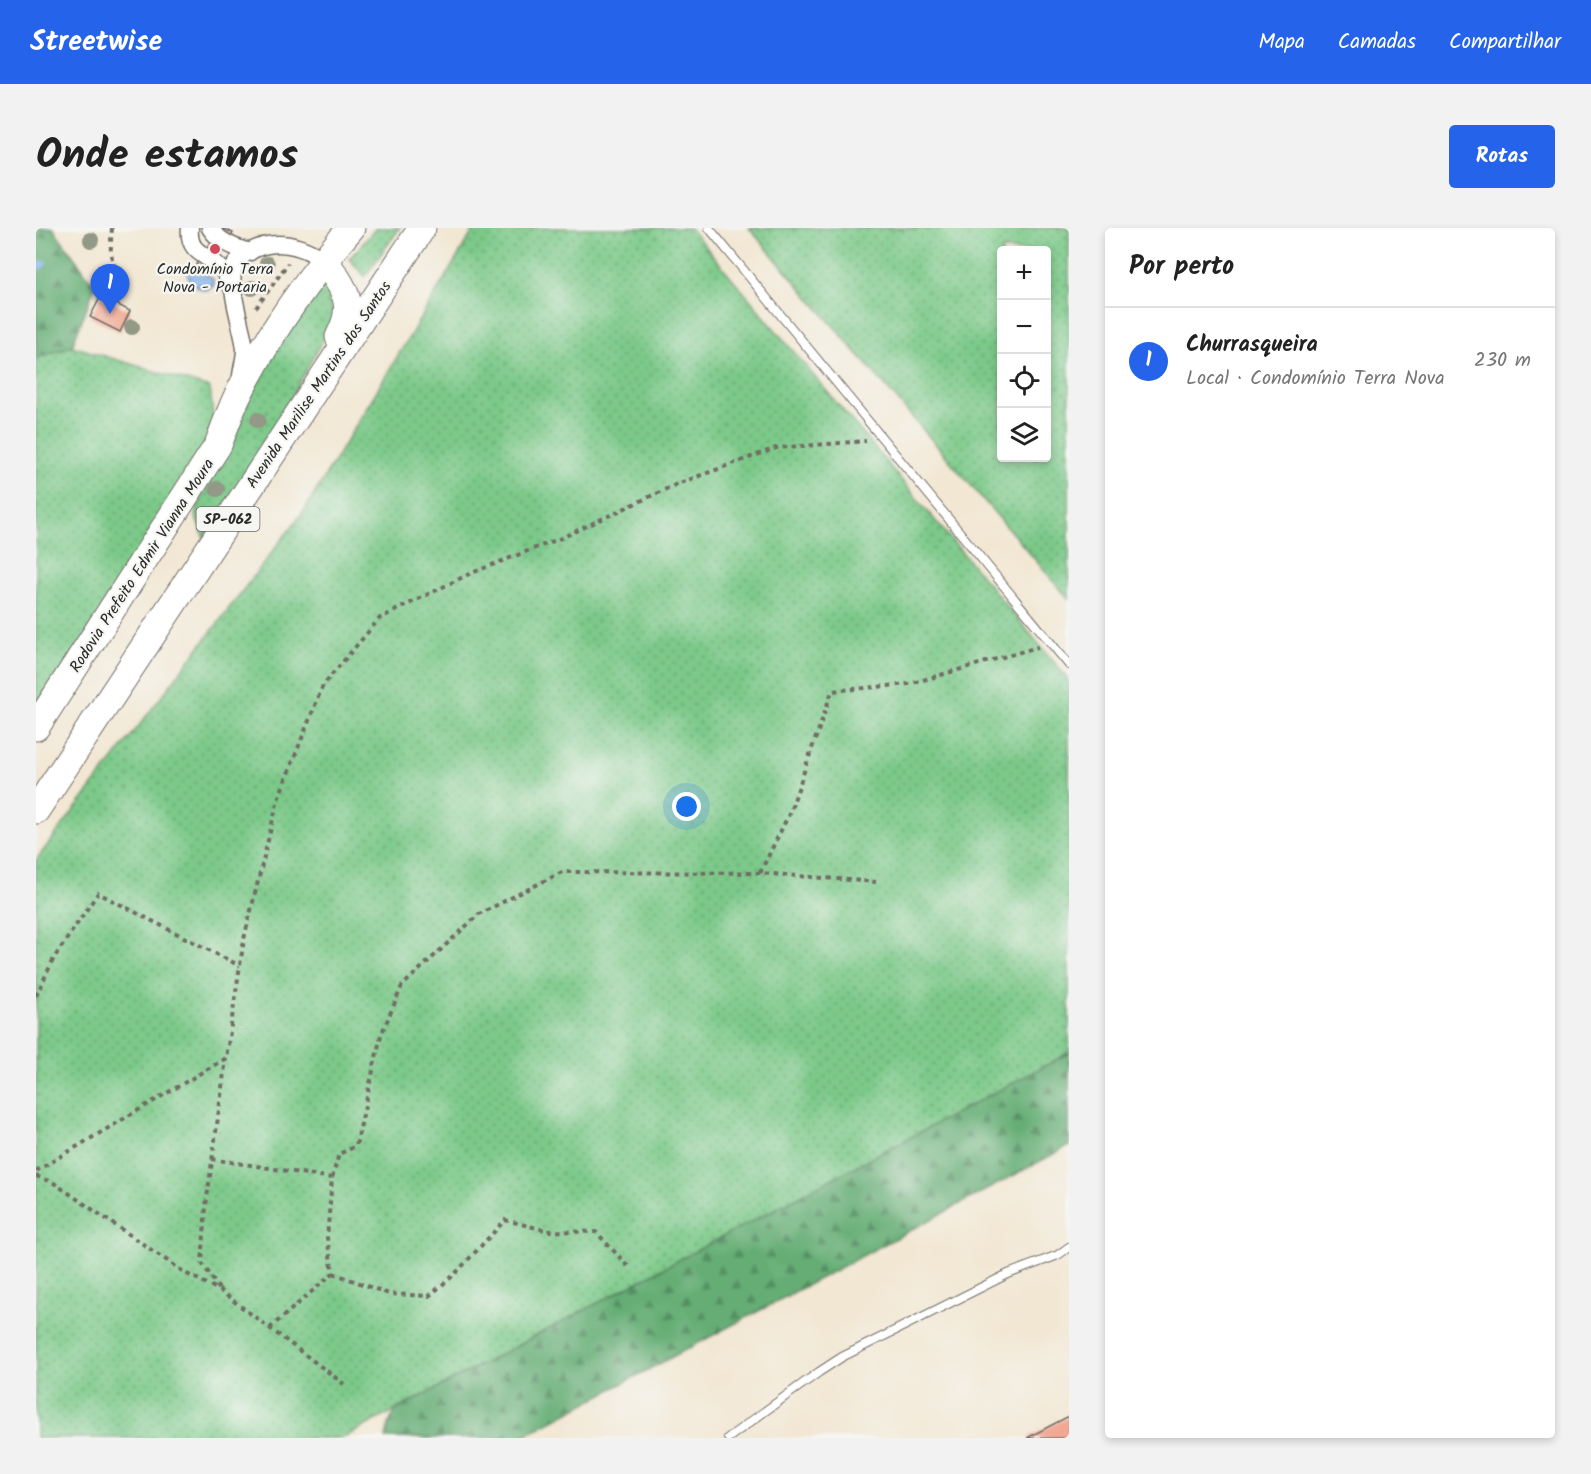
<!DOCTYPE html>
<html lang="pt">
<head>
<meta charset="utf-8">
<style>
  :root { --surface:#fff; --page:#f2f2f2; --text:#222; --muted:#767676; --line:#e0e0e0; --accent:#2563eb }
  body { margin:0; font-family:Kalam,sans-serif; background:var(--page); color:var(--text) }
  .controls { position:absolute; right:18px; top:18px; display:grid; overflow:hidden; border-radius:6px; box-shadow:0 3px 9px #0003 }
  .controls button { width:54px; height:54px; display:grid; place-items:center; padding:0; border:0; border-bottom:2px solid var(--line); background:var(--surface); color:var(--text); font:30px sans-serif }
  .you { position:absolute; left:651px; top:579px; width:21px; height:21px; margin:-15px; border:4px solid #fff; border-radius:50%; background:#1a73e8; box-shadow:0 0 0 9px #1a73e833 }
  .badge { display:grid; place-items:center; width:39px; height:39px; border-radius:50%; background:var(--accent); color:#fff; font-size:20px; font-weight:700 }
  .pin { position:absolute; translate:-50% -50px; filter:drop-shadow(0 2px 3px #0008) }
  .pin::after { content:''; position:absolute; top:32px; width:21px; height:18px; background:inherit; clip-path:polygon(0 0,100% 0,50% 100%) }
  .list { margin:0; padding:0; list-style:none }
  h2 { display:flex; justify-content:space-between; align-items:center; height:78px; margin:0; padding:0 24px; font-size:26px }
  h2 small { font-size:20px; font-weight:400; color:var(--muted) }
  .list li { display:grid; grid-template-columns:39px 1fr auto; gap:18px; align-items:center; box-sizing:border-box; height:108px; padding:0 24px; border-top:2px solid var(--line) }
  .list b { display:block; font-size:22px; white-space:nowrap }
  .list p { margin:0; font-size:20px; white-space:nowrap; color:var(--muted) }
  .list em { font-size:20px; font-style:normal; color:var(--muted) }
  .icon { flex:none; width:33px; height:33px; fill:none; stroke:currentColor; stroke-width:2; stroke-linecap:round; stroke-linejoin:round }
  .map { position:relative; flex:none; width:1033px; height:1210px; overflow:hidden; border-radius:6px }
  header { display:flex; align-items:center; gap:36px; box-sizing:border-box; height:84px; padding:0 30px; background:var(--accent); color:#fff }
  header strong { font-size:28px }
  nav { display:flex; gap:33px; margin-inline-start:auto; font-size:21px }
  .intro { display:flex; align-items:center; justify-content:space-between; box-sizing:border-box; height:144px; padding:0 36px }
  h1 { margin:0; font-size:42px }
  .button { padding:15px 27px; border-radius:6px; background:var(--accent); color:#fff; font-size:21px; font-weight:700 }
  main { display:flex; gap:36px; padding:0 36px }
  aside { flex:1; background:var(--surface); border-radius:6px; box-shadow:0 3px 9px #0003 }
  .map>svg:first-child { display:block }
  .grass { fill:url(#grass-dots); stroke:#547a5a; stroke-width:1.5; fill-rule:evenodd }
  .forest { fill:url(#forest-firs); stroke:#486c50; stroke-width:1.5 }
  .water { fill:url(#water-rules); stroke:#566e8c; stroke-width:1.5 }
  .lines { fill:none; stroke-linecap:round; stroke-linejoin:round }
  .stream { stroke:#82b2ed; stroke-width:7 }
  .building { fill:#f1a38b }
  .lane-casing { stroke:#716d66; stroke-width:10 }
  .street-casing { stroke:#716d66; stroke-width:19 }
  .primary-casing { stroke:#716d66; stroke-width:29 }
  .path { stroke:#716d66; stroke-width:4; stroke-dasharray:4.5 4.5; stroke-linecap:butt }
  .lane { stroke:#fff; stroke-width:8 }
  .street { stroke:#fff; stroke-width:16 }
  .primary { stroke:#fff; stroke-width:27 }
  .tree { fill:#929986 }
  .poi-dot { fill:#d1495b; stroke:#f6f6f2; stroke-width:2 }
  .labels { text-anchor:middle; stroke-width:4.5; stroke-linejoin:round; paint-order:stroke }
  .shield { fill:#f6f6f2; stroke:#686867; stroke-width:1.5 }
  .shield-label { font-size:15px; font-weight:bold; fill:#2b2b2b }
  .poi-label { font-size:16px; fill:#2b2b2b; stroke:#f6f6f2 }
  .street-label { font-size:16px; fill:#2b2b2b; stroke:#f6f6f2 }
</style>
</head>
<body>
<header>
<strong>Streetwise</strong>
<nav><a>Mapa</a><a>Camadas</a><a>Compartilhar</a></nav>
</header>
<div class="intro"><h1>Onde estamos</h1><a class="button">Rotas</a></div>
<main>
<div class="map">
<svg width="1033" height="1210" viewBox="0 0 1033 1210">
  <defs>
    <pattern id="grass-dots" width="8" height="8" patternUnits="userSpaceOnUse" patternTransform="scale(1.5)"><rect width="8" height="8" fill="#7cc989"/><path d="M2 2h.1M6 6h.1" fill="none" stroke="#66a370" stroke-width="1.8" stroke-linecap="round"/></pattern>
    <pattern id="forest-firs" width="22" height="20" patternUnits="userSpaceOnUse" patternTransform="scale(1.5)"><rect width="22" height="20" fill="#65ad75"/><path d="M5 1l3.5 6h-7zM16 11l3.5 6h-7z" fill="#538d60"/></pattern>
    <pattern id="water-rules" width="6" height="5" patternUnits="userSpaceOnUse" patternTransform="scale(1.5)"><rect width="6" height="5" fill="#82b2ed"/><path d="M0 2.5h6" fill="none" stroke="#6b91c0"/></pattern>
  </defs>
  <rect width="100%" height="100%" fill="#f6f6f2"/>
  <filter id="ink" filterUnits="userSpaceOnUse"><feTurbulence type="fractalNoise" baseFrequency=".0167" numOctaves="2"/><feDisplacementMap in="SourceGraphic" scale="12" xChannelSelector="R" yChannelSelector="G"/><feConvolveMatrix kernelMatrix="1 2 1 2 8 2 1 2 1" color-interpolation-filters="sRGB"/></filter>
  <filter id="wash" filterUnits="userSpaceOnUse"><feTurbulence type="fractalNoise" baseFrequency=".008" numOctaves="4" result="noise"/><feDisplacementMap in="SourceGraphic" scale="24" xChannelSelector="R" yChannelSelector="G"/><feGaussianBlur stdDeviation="1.35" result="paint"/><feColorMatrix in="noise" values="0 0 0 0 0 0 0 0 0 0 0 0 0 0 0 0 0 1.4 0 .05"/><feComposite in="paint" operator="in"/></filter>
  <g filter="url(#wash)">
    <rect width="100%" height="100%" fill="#f2e7d3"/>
    <!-- grass -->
    <g class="grass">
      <path d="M 340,0 L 364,0 L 329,48 L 313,31 Z"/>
      <path d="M 439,0 L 654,0 L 1033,452 L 1033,825 L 307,1210 L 0,1210 L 0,632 L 270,280 Z"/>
      <path d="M 713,0 L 1033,0 L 1033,371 ZM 966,22 L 1011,22 L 1011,230 L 966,230 Z"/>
      <path d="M 287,54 L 299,90 C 258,166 216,239 168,310 L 159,287 L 169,260 L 215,160 Z"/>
      <path d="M 36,118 L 174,160 L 180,216 L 0,503 L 0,130 Z"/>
    </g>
    <!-- forest -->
    <g class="forest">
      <path d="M 0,0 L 17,0 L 59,58 L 36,118 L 0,130 Z"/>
      <path d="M 1033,825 L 1033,918 L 484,1210 L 350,1210 L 353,1195 L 360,1182 Z"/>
    </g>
    <!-- water -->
    <path class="water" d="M 161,37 L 177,51 L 178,57 L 170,62 C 159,60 152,55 151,43 L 154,39 Z"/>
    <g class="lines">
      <!-- stream -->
      <path class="stream" d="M 0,39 L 7,36"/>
    </g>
    <g id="blocks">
      <!-- building -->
      <g class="building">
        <path d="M 186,0 L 197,5 L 191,13 L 181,7 Z"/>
        <path d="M 179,8 L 191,17 L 178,35 L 167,26 Z"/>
        <path d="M 166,28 L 176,36 L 171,44 L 160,36 Z"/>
        <path d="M 65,68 L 94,83 L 84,104 L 54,89 Z"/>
        <path d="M 1033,1188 L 1033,1210 L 991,1210 Z"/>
      </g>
    </g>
  </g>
  <g filter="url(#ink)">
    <use href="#blocks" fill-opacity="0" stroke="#716d66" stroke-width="1.5"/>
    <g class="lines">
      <!-- lane casing -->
      <g class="lane-casing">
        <g id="lane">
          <path d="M 673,0 L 1033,437"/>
          <path d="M 692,1210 L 783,1144 L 806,1129 L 972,1046 L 1022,1027 L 1033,1019"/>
        </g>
      </g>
      <!-- street casing -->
      <g class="street-casing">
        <g id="street">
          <path d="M 154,0 C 151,28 175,26 188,44 C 192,49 194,56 197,62"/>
          <path d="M 174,0 C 183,14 199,20 214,24"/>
          <path d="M 205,148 C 206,139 209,130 209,121 C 207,99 189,54 200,35 C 205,27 218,21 227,18 C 249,12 270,20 288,32"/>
        </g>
      </g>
      <!-- primary casing -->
      <g class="primary-casing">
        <g id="primary">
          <path d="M 288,32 C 308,60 321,75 303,109"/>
          <path d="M 0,499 L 182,217 C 188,201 194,184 201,169 C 231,109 271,51 315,0"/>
          <path d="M 0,582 L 386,0"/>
        </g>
      </g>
      <!-- path -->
      <g class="path">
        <path d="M 76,0 C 74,23 72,38 92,54 L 80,76"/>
        <path d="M 220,80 L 252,35"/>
        <path d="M 724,645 L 754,584 L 796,463 L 873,456 L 1002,419"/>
        <path d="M 0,768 L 18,730 L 62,665 L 204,738"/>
        <path d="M 176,931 L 296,950 L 291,1010 L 297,1045 L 234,1100"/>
        <path d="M 0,943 L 190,830 L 208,711 L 242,571 L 287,457 L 344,390 L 433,346 L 525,310 L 641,256 L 740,220 L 830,213"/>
        <path d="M 0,948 L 18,955 L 149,1045 L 183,1062 L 308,1156"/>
        <path d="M 296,950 L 303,926 L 320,918 L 345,807 L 366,758 L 443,686 L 526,644 L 724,645 L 840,654"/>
        <path d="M 297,1045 L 353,1066 L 393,1068 L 418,1047 L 469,992 L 513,1003 L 560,1004 L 592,1038"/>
        <path d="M 183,1061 L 166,1035 L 170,978 L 190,830"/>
      </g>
      <!-- lane -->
      <use href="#lane" class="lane"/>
      <!-- street -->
      <use href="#street" class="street"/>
      <!-- primary -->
      <use href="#primary" class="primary"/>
    </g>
    <!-- trees -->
    <g class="tree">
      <circle cx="55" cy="12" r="8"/>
      <circle cx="231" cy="36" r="8"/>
      <circle cx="216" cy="60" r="8"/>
      <circle cx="96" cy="99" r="8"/>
      <circle cx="222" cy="192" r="8"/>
      <circle cx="181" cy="261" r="8"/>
    </g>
  </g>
  <!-- markers -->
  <circle class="poi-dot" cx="179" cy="21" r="6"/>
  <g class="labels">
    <!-- shield labels -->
    <rect class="shield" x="160.5" y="279" width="63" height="24" rx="4.5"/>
    <g class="shield-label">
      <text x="192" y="296">SP-062</text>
    </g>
    <!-- poi labels -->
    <g class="poi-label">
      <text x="179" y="46">Condomínio Terra<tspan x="179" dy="18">Nova - Portaria</tspan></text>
    </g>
    <!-- street labels -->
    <g class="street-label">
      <text transform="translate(282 156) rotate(-56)" y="6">Avenida Marilise Martins dos Santos</text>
      <text transform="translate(105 337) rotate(-57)" y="6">Rodovia Prefeito Edmir Vianna Moura</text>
    </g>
  </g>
</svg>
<div class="controls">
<button>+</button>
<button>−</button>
<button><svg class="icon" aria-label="locate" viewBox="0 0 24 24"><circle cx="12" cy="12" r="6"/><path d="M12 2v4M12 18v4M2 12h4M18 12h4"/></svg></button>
<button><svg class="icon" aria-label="layers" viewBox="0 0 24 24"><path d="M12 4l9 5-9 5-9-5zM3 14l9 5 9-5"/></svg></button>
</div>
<div class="you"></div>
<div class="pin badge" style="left:74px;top:86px">1</div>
</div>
<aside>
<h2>Por perto<small></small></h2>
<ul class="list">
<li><span class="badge">1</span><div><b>Churrasqueira</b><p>Local · Condomínio Terra Nova</p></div><em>230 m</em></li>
</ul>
</aside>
</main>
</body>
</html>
